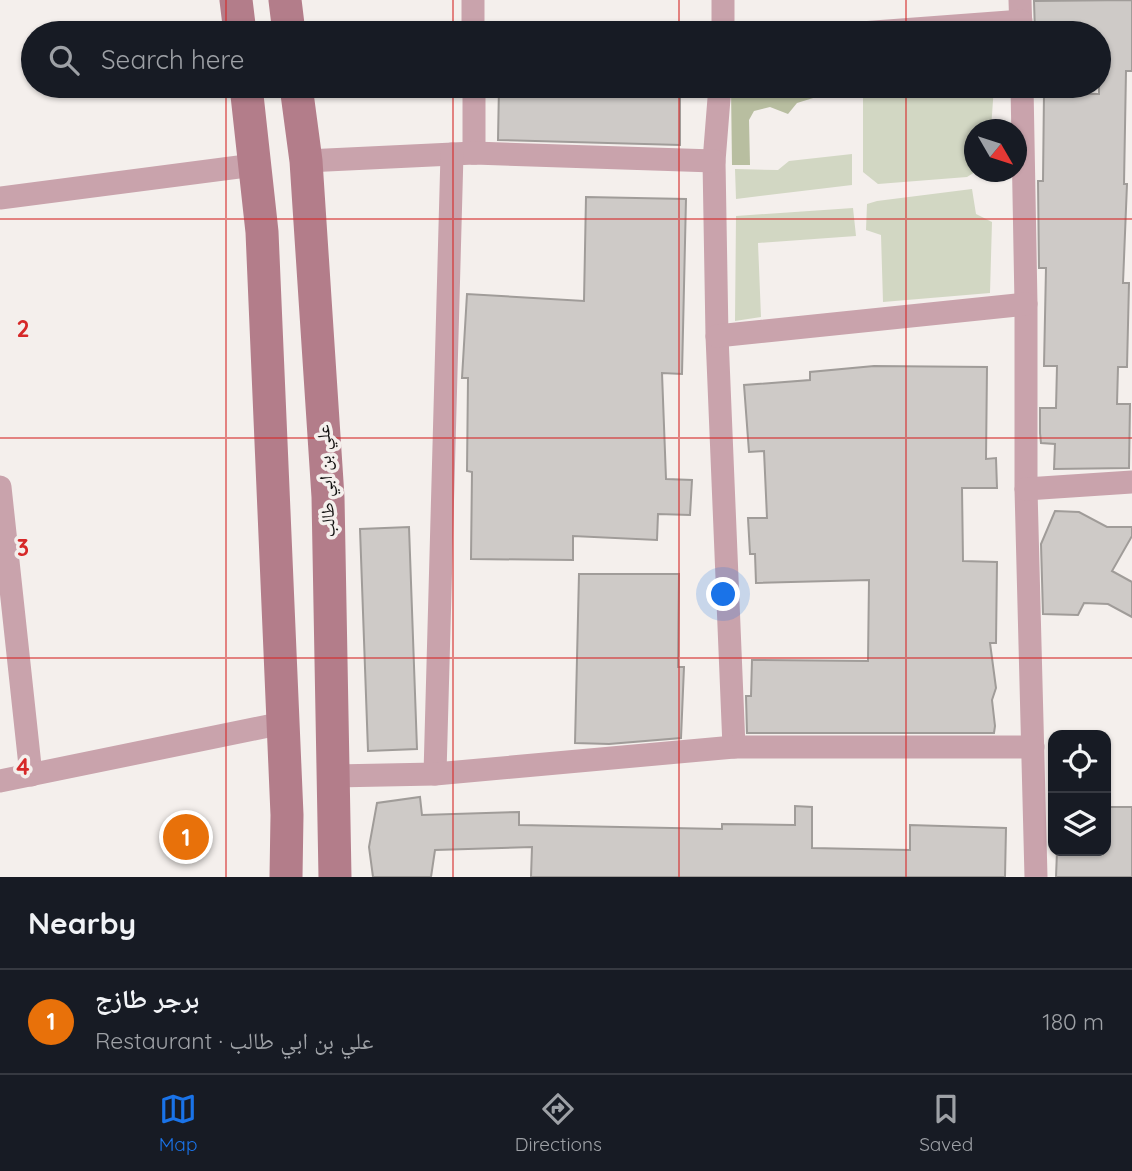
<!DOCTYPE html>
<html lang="en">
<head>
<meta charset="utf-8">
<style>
  :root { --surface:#171b24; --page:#242831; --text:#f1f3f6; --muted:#9ea1a6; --line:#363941; --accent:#1a73e8 }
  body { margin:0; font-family:Quicksand,"Noto Naskh Arabic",sans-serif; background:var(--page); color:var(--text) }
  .controls { position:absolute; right:21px; bottom:21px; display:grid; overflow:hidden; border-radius:14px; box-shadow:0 2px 5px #0004 }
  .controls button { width:63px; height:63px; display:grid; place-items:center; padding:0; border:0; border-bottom:2px solid var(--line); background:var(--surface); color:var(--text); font:35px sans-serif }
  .compass { position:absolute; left:964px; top:119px; width:63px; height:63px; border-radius:50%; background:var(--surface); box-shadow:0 2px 5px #0004; rotate:129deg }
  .you { position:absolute; left:724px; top:595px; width:24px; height:24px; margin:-18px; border:5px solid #fff; border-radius:50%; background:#1a73e8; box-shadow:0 0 0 10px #1a73e833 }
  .badge { display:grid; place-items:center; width:46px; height:46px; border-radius:50%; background:var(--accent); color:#fff; font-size:23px; font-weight:700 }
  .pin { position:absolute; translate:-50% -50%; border:4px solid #fff; box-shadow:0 2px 7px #0006 }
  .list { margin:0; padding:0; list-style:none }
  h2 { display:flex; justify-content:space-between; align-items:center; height:91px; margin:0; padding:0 28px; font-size:30px }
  h2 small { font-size:23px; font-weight:400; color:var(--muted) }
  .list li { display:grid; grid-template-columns:46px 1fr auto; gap:21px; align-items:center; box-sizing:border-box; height:105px; padding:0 28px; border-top:2px solid var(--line) }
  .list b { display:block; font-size:26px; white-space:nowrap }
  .list p { margin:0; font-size:23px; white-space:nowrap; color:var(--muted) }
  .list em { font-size:23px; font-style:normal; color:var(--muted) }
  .icon { flex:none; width:38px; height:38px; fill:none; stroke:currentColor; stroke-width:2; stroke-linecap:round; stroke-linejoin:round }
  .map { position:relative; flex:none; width:1132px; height:877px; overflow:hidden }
  .search { position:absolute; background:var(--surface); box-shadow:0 2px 5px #0004; left:21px; right:21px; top:21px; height:77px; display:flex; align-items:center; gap:18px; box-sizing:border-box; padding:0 24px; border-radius:38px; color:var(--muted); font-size:26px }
  .sheet { height:196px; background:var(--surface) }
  nav { display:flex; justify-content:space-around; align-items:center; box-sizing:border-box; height:98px; border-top:2px solid var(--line); background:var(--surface); font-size:19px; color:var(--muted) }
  nav a { display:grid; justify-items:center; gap:4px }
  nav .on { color:var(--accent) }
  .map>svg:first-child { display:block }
  .green { fill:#d2d7c3 }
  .forest { fill:#b8bea0 }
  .building { fill:#cecac7; stroke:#a09c99; stroke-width:2 }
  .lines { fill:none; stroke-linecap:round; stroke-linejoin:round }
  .minor { stroke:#c9a3ac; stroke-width:23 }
  .secondary { stroke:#b37d8a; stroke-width:33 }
  .grid { fill:none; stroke:#d62828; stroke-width:2; stroke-opacity:0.55 }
  .labels { text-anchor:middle; stroke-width:7; stroke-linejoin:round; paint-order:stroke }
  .street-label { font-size:18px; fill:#11100f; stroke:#f4efec }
  .grid-label { font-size:23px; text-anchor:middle; font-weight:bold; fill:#d62828; stroke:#f4efec; stroke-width:7; stroke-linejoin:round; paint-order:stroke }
</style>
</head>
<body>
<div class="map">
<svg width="1132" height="877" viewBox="0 0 1132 877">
  <rect width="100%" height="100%" fill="#f4efec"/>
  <!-- green -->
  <g class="green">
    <path d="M 863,86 L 994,86 L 991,129 L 974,130 L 975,172 L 967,177 L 878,184 L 863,172 Z"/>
    <path d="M 852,154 L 852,185 L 736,199 L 735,169 L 778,170 L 789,161 Z"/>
    <path d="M 972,189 L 976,214 L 992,222 L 990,293 L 883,302 L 881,235 L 866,230 L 867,204 L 877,201 Z"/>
    <path d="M 853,208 L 856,236 L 758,243 L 761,317 L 735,321 L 736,216 Z"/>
  </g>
  <!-- forest -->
  <path class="forest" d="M 743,86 L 852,86 L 797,103 L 788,114 L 770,107 L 754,111 L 749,120 L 750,165 L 732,165 L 731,88 Z"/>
  <!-- building -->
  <g class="building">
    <path d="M 1132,0 L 1132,71 L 1126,71 L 1124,184 L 1127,184 L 1123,283 L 1129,283 L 1127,367 L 1118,367 L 1117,404 L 1130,404 L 1129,468 L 1054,469 L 1055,444 L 1041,443 L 1040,433 L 1040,408 L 1056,408 L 1057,366 L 1044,366 L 1046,268 L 1039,268 L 1038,181 L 1043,181 L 1044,93 L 1099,94 L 1099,33 L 1035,33 L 1034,1 Z"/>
    <path d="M 499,86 L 680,86 L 680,145 L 498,140 Z"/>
    <path d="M 586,197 L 686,199 L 682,374 L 662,373 L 666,479 L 692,480 L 690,515 L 658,514 L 657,540 L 573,536 L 573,560 L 471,559 L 472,472 L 467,471 L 468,378 L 462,378 L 467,294 L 584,301 Z"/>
    <path d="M 874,366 L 987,367 L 986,459 L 996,458 L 997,488 L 962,488 L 963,561 L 997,562 L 996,643 L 990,643 L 996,688 L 992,700 L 995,726 L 994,733 L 747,733 L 746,696 L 751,696 L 752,660 L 868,661 L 869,580 L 756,583 L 755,554 L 750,554 L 748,518 L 767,518 L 764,451 L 749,452 L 744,385 L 810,380 L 810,372 Z"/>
    <path d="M 1055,511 L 1079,512 L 1107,527 L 1132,527 L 1132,536 L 1112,571 L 1132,582 L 1132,617 L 1108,604 L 1084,603 L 1078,615 L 1043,614 L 1041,544 Z"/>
    <path d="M 409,527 L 417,749 L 368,751 L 360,529 Z"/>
    <path d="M 579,574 L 679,574 L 678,667 L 684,667 L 681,738 L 609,744 L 575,743 Z"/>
    <path d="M 420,797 L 422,815 L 519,812 L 519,825 L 722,829 L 722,824 L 795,825 L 795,806 L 812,807 L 812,848 L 910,850 L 910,825 L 1006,828 L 1005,877 L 531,877 L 532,847 L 435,850 L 431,877 L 373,877 L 369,847 L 377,803 Z"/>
    <path d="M 1106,807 L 1132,807 L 1132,877 L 1056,877 L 1057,851 L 1106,851 Z"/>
  </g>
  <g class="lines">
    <!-- minor -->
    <g class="minor">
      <path d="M 473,0 L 473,33"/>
      <path d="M 723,0 L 723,33"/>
      <path d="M 1020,0 L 1021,33"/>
      <path d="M 861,33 L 1021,21"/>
      <path d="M 474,86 L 474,153"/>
      <path d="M 720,86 L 714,161 L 717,336 L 734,747"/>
      <path d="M 1022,86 L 1026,304 L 1026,489 L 1036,877"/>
      <path d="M 306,161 L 474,153 L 714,161"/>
      <path d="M 0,198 L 254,165"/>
      <path d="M 717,336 L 1026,304"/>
      <path d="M 0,487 L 31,775"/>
      <path d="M 1026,489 L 1132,482"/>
      <path d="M 435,774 L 452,154"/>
      <path d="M 334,776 L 435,774 L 734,747 L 1033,747"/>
      <path d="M 0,781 L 283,723"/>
    </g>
    <!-- secondary -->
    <g class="secondary">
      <path d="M 236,0 L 240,33"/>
      <path d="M 285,0 L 289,33"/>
      <path d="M 246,86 L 262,232 L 287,815 L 286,877"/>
      <path d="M 296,86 L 306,161 L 328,497 L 335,877"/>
    </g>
  </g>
  <!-- grid -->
  <path class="grid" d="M 226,0 L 226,33M 453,0 L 453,33M 679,0 L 679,33M 906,0 L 906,33M 226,86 L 226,877M 453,86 L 453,877M 679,86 L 679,877M 906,86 L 906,877M 0,219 L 1132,219M 0,438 L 1132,438M 0,658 L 1132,658"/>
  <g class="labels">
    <!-- street labels -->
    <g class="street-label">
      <text transform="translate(326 481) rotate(-93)" y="6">علي بن ابي طالب</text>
    </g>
  </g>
  <g class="grid-label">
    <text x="23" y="337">2</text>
    <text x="23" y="556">3</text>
    <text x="23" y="775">4</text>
  </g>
</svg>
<div class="controls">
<button><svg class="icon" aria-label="locate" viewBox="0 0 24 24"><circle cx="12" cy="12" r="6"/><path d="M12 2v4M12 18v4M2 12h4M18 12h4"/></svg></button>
<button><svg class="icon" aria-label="layers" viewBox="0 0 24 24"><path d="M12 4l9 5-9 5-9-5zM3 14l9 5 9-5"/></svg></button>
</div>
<svg class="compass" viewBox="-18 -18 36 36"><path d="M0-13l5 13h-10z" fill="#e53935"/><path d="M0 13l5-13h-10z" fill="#9ea1a6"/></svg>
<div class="you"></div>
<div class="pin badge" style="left:186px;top:837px;background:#e8710a">1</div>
<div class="search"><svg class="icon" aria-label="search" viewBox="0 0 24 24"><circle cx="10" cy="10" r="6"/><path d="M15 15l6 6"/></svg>Search here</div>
</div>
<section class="sheet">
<h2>Nearby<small></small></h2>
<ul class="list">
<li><span class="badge" style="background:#e8710a">1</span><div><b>برجر طازج</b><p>Restaurant · علي بن ابي طالب</p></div><em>180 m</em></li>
</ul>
</section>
<nav>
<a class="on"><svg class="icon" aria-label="map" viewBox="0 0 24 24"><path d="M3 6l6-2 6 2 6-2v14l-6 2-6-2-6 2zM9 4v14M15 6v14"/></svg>Map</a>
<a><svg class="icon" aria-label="directions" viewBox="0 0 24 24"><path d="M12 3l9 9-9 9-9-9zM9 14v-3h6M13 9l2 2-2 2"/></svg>Directions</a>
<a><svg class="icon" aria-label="saved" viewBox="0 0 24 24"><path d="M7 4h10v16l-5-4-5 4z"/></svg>Saved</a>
</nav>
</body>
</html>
